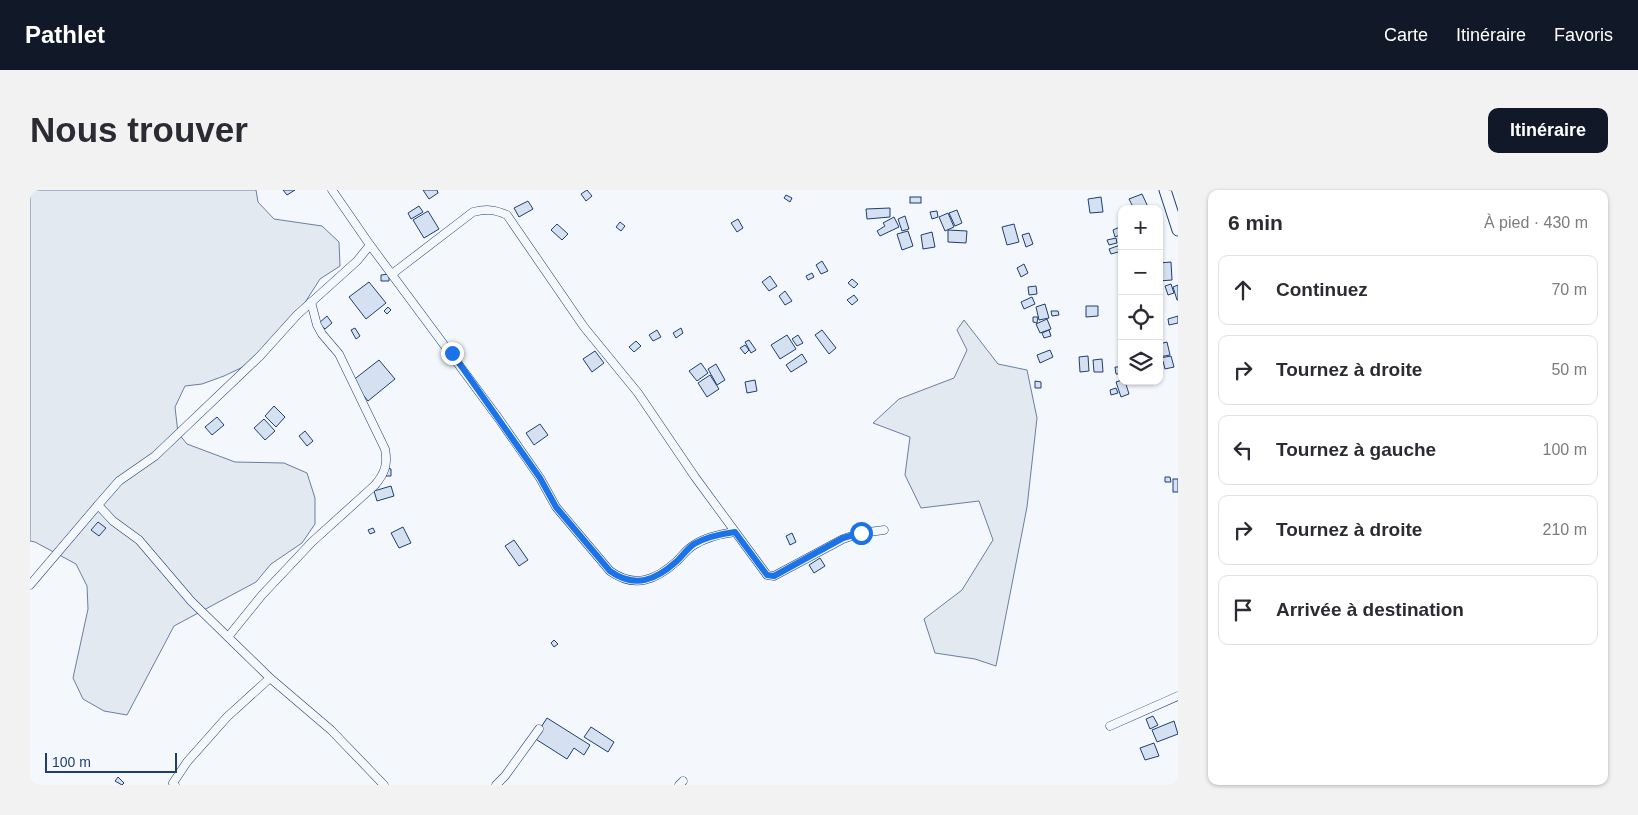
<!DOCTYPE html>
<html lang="fr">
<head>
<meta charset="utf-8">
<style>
  :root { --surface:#fff; --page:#f2f2f3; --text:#2b2b33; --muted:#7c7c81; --line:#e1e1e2; --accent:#111827 }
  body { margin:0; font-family:Arial,sans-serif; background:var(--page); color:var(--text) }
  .controls { position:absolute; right:15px; top:15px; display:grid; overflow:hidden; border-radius:10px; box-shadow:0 1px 4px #0004 }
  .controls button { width:45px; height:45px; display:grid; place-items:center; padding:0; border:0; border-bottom:1px solid var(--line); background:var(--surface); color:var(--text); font:25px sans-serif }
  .scale { position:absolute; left:15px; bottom:12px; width:132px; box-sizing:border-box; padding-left:5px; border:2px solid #1d3f73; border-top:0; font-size:14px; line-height:18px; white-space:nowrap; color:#1d3f73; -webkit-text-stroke:4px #f4f7fb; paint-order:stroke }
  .stop { position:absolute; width:15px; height:15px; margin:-11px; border:4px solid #1a73e8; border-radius:50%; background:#fff }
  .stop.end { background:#1a73e8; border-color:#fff; box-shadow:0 1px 5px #0008 }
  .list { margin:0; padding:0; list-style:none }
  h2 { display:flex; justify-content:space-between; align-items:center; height:65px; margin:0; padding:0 20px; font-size:21px }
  h2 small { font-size:16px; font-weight:400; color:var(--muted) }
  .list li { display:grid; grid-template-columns:32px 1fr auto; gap:15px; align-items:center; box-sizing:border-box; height:70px; margin:0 10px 10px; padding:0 10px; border:1px solid var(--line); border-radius:10px }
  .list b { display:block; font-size:19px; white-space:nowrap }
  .list em { font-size:16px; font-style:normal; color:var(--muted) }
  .icon { flex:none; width:28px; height:28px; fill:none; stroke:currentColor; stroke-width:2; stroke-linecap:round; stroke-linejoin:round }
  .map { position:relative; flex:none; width:1148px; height:595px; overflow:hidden; border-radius:10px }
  header { display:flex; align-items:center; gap:30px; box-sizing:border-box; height:70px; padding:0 25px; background:var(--accent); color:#fff }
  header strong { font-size:24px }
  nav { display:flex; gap:28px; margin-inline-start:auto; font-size:18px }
  .intro { display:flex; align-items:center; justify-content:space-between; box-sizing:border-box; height:120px; padding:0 30px }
  h1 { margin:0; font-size:35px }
  .button { padding:12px 22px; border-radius:10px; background:var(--accent); color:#fff; font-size:18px; font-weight:700 }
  main { display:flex; gap:30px; padding:0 30px }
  aside { flex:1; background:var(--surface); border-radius:10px; box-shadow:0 1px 4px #0004 }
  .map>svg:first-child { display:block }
  .green { fill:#e3e9f0; stroke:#687fa3 }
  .building { fill:#d5e0f0; stroke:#1d3f73 }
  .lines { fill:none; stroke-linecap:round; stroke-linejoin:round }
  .minor-casing { stroke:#1d3f73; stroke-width:9 }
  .secondary-casing { stroke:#1d3f73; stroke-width:13 }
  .minor { stroke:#f4f7fb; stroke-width:8 }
  .secondary { stroke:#f4f7fb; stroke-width:11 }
  .route { stroke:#1a73e8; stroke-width:6 }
</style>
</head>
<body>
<header>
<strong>Pathlet</strong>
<nav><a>Carte</a><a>Itinéraire</a><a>Favoris</a></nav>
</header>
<div class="intro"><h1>Nous trouver</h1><a class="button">Itinéraire</a></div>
<main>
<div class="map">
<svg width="1148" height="595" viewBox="0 0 1148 595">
  <rect width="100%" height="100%" fill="#f4f7fb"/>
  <!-- green -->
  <g class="green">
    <path d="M 0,0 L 226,0 L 228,12 L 244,29 L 292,36 L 309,52 L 310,76 L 290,89 L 267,125 L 215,176 L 194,186 L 172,194 L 155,196 L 145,217 L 148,243 L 157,254 L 205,272 L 254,273 L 277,283 L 285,308 L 285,334 L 272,353 L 241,374 L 226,392 L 144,436 L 97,525 L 74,521 L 53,509 L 43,488 L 58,419 L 57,396 L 46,374 L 5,352 L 0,351 Z"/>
    <path d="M 934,130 L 968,174 L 997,180 L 1007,228 L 997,317 L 966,476 L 945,469 L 905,463 L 894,429 L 932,400 L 963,350 L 949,311 L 891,318 L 875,285 L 880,247 L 843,233 L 869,209 L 924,188 L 937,160 L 927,140 Z"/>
  </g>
  <!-- building -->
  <g class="building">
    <path d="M 253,0 L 265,0 L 257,5 Z"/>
    <path d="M 393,0 L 407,0 L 408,3 L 399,9 Z"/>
    <path d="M 557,0 L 562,6 L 556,11 L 551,4 Z"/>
    <path d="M 1112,4 L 1119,19 L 1104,19 L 1099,9 Z"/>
    <path d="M 756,5 L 762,8 L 760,12 L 754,8 Z"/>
    <rect x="880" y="7" width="11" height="6"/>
    <path d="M 1071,7 L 1073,22 L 1060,23 L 1058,9 Z"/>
    <path d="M 498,11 L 503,19 L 489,27 L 484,18 Z"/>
    <path d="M 389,16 L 393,22 L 381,29 L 378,23 Z"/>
    <path d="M 860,18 L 860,27 L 837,29 L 836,19 Z"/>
    <path d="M 927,20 L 932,33 L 925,36 L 919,23 Z"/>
    <path d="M 398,21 L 409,39 L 394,48 L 383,30 Z"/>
    <path d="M 907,21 L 908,27 L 902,29 L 900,22 Z"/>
    <path d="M 918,23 L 924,37 L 915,41 L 909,27 Z"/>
    <path d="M 875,26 L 879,39 L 872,41 L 868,29 Z"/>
    <path d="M 864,27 L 869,37 L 850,46 L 847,41 L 855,36 L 853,33 Z"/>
    <path d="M 708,29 L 713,38 L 707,42 L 701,33 Z"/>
    <path d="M 590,32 L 595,36 L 591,41 L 586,37 Z"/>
    <path d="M 527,34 L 538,44 L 532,50 L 521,40 Z"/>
    <path d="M 984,34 L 989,52 L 977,55 L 972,37 Z"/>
    <path d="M 1092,36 L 1092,44 L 1085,47 L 1083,40 Z"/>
    <path d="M 918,40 L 937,41 L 936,53 L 918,52 Z"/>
    <path d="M 878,41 L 883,56 L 872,60 L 867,44 Z"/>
    <path d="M 902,42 L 905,57 L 893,59 L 891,45 Z"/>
    <path d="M 999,43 L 1003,54 L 996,57 L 992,45 Z"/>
    <path d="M 1086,48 L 1087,53 L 1079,55 L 1077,50 Z"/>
    <path d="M 1090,55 L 1092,61 L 1081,64 L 1079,59 Z"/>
    <path d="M 792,71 L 798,81 L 791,84 L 786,75 Z"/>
    <path d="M 1141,72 L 1142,90 L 1129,91 L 1129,73 Z"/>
    <path d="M 994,74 L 998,83 L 991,87 L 987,78 Z"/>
    <path d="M 782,83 L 784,87 L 778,90 L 776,86 Z"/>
    <path d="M 359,84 L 359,91 L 351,91 L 351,85 Z"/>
    <path d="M 740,86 L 747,96 L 739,101 L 732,92 Z"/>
    <path d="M 822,89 L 828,94 L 824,98 L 818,93 Z"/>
    <path d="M 339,92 L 356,113 L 336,129 L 319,107 Z"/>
    <path d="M 1141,94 L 1144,103 L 1138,105 L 1135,96 Z"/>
    <path d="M 1148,95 L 1148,110 L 1147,110 L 1143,97 Z"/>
    <path d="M 1006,96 L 1007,104 L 999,105 L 998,97 Z"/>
    <path d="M 755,101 L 762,111 L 755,115 L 749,106 Z"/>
    <path d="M 824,105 L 828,110 L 822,115 L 817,110 Z"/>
    <path d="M 1002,107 L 1005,114 L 994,119 L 991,112 Z"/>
    <path d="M 1015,114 L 1019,128 L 1009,130 L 1006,117 Z"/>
    <path d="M 1056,116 L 1068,116 L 1068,126 L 1056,127 Z"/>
    <path d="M 358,117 L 361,120 L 357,124 L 354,121 Z"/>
    <path d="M 1021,121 L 1028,121 L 1029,125 L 1022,126 Z"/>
    <path d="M 297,126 L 302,133 L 295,139 L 289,133 Z"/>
    <path d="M 1148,126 L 1148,133 L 1139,135 L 1138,129 Z"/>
    <path d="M 1003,127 L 1008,127 L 1007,133 L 1003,132 Z"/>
    <path d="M 1017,129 L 1021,139 L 1010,143 L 1006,134 Z"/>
    <path d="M 325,138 L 330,146 L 326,149 L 321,140 Z"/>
    <path d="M 651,138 L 653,143 L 646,148 L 643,143 Z"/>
    <path d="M 627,140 L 631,147 L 623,151 L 619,145 Z"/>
    <path d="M 792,140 L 806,158 L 799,164 L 785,145 Z"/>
    <path d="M 1019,140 L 1021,146 L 1014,148 L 1012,143 Z"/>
    <path d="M 757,145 L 766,159 L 750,169 L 741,155 Z"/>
    <path d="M 768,145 L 773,153 L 767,156 L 762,149 Z"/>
    <path d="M 719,150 L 726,160 L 721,163 L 715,152 Z"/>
    <path d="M 606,151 L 611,156 L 604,162 L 599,157 Z"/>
    <path d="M 1137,152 L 1140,165 L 1129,167 L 1129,154 Z"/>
    <path d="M 715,155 L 719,160 L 715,164 L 710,158 Z"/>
    <path d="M 1020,160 L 1023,167 L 1010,173 L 1007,165 Z"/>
    <path d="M 565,161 L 574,173 L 562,182 L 553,169 Z"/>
    <path d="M 772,164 L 777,172 L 761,182 L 756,175 Z"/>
    <path d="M 1058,166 L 1059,181 L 1050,182 L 1049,167 Z"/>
    <path d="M 1141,166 L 1144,177 L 1135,179 L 1133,171 L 1131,171 L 1130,168 Z"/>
    <path d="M 1072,169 L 1073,182 L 1064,182 L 1063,170 Z"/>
    <path d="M 349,170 L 365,189 L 338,211 L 322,191 Z"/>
    <path d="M 671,173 L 678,183 L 667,191 L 659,181 Z"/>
    <path d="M 686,174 L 695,190 L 687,195 L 678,179 Z"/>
    <path d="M 1085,177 L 1092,177 L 1092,184 L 1086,184 Z"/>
    <path d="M 680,185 L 689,199 L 677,207 L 668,193 Z"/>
    <path d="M 725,190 L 727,201 L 717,203 L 715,192 Z"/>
    <path d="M 1092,190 L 1092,191 L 1095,191 L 1099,204 L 1091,207 L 1086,192 Z"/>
    <path d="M 1005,191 L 1011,192 L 1011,198 L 1005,198 Z"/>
    <path d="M 1086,198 L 1088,203 L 1081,205 L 1080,200 Z"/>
    <path d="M 244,216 L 255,227 L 246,237 L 235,226 Z"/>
    <path d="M 187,227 L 194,235 L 182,245 L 175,237 Z"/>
    <path d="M 234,229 L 245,241 L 235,250 L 224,238 Z"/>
    <path d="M 510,234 L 518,245 L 504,255 L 496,243 Z"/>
    <path d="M 275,241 L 283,251 L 277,256 L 269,246 Z"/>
    <path d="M 357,278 L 361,279 L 361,286 L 356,286 Z"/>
    <path d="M 1135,287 L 1140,287 L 1141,292 L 1135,292 Z"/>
    <rect x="1143" y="289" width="5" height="13"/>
    <path d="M 361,296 L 364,306 L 347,311 L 344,301 Z"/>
    <path d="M 68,332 L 76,338 L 69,346 L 61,340 Z"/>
    <path d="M 373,337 L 381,353 L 369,358 L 361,343 Z"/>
    <path d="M 343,338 L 345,342 L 340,344 L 338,340 Z"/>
    <path d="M 762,343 L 766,352 L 760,355 L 756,346 Z"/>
    <path d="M 484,350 L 498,370 L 489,376 L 475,356 Z"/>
    <path d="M 790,368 L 795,376 L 784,383 L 779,375 Z"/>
    <path d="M 524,450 L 528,454 L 524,457 L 521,453 Z"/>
    <path d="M 1123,526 L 1128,535 L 1120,539 L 1116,529 Z"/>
    <path d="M 517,528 L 560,555 L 554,565 L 544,558 L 537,569 L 504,548 Z"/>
    <path d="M 1144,531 L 1148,544 L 1127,552 L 1122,540 Z"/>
    <path d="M 561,537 L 584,552 L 578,562 L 554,547 Z"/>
    <path d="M 1124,553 L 1129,566 L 1115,570 L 1110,558 Z"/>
    <path d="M 88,587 L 94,593 L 92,595 L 85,591 Z"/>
  </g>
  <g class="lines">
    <!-- minor casing -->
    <g class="minor-casing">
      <g id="minor">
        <path d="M 302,0 L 340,55 L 469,229 L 510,288 L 526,317 L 580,381 C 605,399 626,390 647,371 C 653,365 657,359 664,355 C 676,347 690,344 705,342"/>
        <path d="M 340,55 L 327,71 L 267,125 L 230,166 L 125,266 L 89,291 L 68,315 L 83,331 L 109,350 L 161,411 L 240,488 L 301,540 L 354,595"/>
        <path d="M 362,84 L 443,22 C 455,19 464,19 477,25 L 554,137 L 608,203 L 665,287 L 737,385 L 744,386 L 813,349 L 831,343 L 854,340"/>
        <path d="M 0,395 L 68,315"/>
        <path d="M 198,447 L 232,405 L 282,352 L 345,295 C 355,283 358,274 355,259 L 309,164 L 292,144 L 287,135 L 281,112"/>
        <path d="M 1080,536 L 1148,506"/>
        <path d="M 145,595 L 143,593 L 157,572 L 197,527 L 240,488"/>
        <path d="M 466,595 L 475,586 L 509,539"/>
        <path d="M 649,595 L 653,591"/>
      </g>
    </g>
    <!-- secondary casing -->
    <g class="secondary-casing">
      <path id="secondary" d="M 1135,0 L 1148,40"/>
    </g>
    <!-- minor -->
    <use href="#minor" class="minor"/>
    <!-- secondary -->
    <use href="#secondary" class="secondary"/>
  </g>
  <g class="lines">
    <!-- route -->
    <path class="route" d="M 422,163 L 510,288 L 526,317 L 580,381 C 605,399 626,390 647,371 C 653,365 657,359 664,354 C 676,347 690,344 705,342 L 737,385 L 744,386 L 813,348 L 831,343"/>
  </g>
</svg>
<div class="controls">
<button>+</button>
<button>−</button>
<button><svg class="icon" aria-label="locate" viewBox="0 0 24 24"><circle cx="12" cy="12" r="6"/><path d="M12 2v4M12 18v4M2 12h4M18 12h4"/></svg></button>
<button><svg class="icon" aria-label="layers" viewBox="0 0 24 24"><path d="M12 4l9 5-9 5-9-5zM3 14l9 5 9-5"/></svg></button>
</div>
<div class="scale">100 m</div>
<div class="stop" style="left:831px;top:343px"></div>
<div class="stop end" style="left:422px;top:163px"></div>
</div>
<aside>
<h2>6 min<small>À pied · 430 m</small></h2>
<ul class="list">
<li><svg class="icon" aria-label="ahead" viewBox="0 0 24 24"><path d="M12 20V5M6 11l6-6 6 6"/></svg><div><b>Continuez</b></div><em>70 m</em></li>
<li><svg class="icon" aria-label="right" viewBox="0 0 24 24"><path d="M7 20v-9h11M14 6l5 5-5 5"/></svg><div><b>Tournez à droite</b></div><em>50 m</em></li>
<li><svg class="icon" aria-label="left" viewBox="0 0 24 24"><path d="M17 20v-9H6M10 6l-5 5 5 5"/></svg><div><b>Tournez à gauche</b></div><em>100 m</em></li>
<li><svg class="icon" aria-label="right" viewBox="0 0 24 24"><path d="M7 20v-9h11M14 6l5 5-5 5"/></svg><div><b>Tournez à droite</b></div><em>210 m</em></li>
<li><svg class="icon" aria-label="arrive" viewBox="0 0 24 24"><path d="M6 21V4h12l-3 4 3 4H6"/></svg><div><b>Arrivée à destination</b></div></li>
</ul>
</aside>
</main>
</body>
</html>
